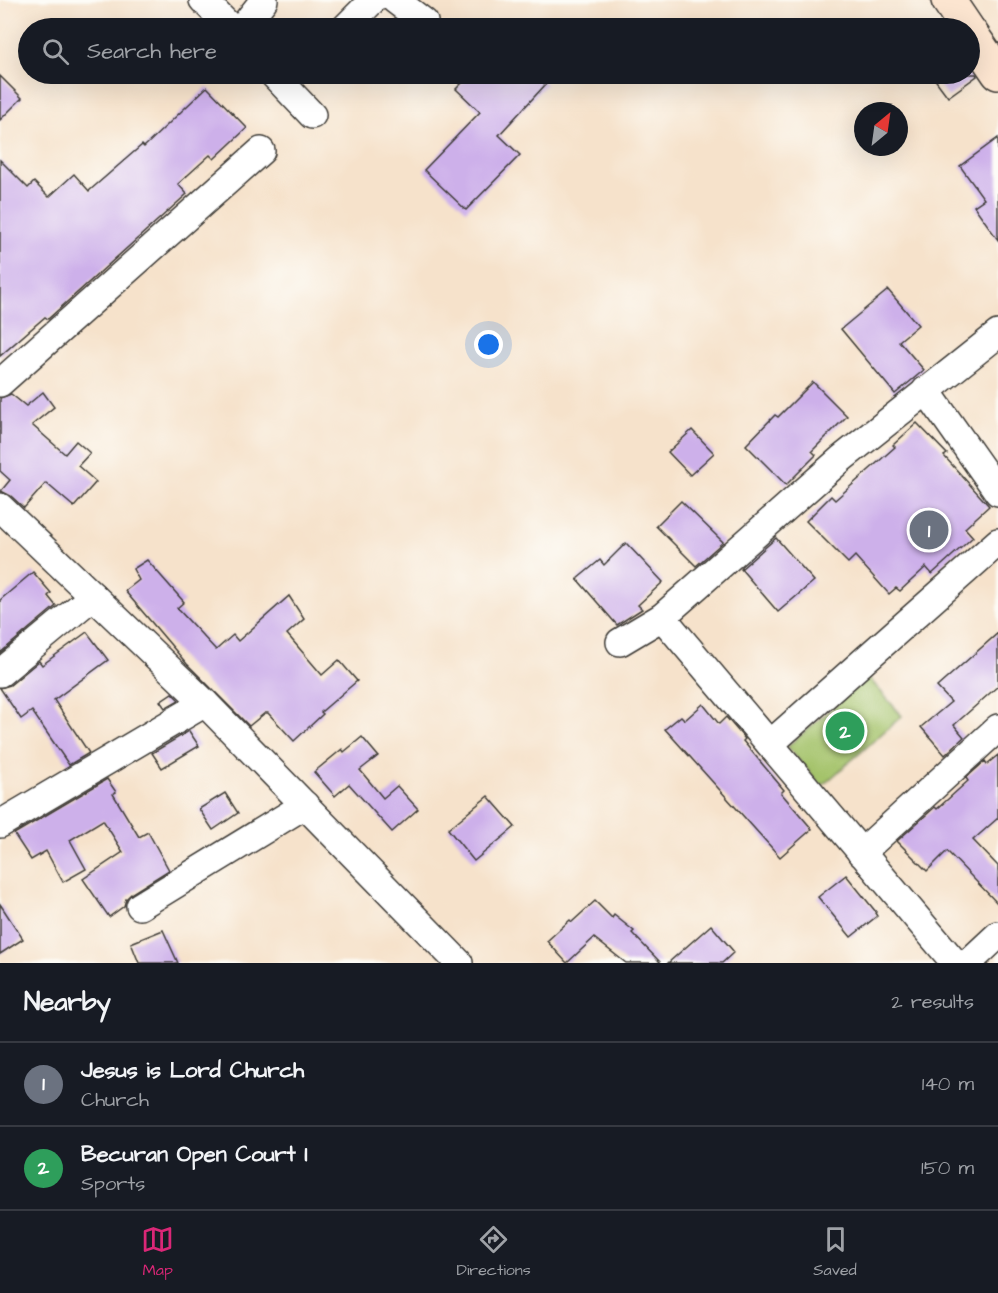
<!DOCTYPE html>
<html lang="en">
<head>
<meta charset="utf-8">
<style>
  :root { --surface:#171b24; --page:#242831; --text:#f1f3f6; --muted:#9ea1a6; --line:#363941; --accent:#db2777 }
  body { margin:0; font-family:"Architects Daughter",sans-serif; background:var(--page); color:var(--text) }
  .compass { position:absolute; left:854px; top:102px; width:54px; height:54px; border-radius:50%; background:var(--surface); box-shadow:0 6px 24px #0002; rotate:29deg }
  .you { position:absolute; left:489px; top:345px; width:21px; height:21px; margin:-15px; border:4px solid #fff; border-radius:50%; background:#1a73e8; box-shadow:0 0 0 9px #1a73e833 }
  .badge { display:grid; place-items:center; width:39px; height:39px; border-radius:50%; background:var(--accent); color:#fff; font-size:20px; font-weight:700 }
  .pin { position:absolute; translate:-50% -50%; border:3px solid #fff; box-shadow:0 2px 6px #0006 }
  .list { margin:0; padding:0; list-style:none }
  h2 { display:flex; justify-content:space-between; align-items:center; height:78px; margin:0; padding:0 24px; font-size:26px }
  h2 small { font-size:20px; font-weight:400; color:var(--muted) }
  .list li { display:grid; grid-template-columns:39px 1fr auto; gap:18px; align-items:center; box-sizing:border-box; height:84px; padding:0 24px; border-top:2px solid var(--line) }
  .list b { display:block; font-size:22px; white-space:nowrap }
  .list p { margin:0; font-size:20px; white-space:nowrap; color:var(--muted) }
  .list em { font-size:20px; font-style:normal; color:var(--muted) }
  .icon { flex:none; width:33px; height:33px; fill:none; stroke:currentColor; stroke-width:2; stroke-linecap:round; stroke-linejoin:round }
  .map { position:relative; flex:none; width:998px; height:963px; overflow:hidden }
  .search { position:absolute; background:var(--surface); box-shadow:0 6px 24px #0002; left:18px; right:18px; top:18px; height:66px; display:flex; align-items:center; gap:15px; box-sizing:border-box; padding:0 21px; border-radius:33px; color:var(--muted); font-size:22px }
  .sheet { height:246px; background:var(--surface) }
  nav { display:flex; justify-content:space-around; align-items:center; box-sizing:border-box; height:84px; border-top:2px solid var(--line); background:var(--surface); font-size:16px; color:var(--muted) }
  nav a { display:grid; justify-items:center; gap:3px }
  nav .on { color:var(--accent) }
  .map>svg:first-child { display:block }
  .green { fill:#a4c36b; stroke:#607044; stroke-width:1.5 }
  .building { fill:#cdb0ea }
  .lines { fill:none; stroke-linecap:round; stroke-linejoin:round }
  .minor-casing { stroke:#3d3a36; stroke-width:30 }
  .secondary-casing { stroke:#3d3a36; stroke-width:36 }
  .minor { stroke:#fff; stroke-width:27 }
  .secondary { stroke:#fce5d0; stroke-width:33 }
</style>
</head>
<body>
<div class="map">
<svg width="998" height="963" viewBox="0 0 998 963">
  <rect width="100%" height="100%" fill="#fdfcf7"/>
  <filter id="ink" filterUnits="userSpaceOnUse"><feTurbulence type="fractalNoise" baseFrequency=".0167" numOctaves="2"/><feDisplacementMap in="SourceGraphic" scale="12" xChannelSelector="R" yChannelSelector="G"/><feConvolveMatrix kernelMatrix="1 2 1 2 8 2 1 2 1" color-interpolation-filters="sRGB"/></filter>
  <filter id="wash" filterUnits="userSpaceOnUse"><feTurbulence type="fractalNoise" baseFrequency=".008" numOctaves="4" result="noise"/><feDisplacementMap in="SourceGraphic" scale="24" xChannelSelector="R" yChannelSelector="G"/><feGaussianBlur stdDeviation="1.35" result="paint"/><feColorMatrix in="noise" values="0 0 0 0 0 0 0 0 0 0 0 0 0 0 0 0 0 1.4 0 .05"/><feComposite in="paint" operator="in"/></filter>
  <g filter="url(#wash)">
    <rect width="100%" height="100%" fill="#f6e2cb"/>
    <!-- green -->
    <path class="green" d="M 868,677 L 902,716 L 822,786 L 787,747 Z"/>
    <g id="blocks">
      <!-- building -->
      <g class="building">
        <path d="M 471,74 L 535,74 L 546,84 L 499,135 L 520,155 L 466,210 L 424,170 L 480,112 L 456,89 Z"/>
        <path d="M 931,74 L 976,74 L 977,76 L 948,97 Z"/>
        <path d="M 0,76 L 22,98 L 0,120 Z"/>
        <path d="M 207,87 L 247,128 L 214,159 L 210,155 L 178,184 L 187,194 L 48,319 L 45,317 L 0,356 L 0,160 L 28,188 L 34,182 L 49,197 L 74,174 L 89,191 L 142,145 L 144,147 Z"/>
        <path d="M 998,138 L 998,240 L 974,206 L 984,199 L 960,166 Z"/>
        <path d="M 888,290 L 918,325 L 899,341 L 924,370 L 895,394 L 841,329 Z"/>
        <path d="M 813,382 L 847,416 L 812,451 L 816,455 L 786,485 L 746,445 L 775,415 L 778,417 Z"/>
        <path d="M 43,392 L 54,407 L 32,425 L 65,454 L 76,441 L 90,453 L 78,466 L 96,482 L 74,507 L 46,483 L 24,508 L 11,496 L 1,491 L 10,480 L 0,471 L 0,398 L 11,394 L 26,406 Z"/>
        <path d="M 917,423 L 947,454 L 944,456 L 989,506 L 965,528 L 973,537 L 932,574 L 926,567 L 900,591 L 896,588 L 889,594 L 855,556 L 848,563 L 806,521 L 831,496 L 835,500 L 895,447 L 893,445 Z"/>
        <path d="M 692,430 L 714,453 L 690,475 L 668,452 Z"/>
        <path d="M 681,501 L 723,542 L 696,566 L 656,526 Z"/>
        <path d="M 776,538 L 814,581 L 778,612 L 741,569 Z"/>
        <path d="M 626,543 L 663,582 L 638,605 L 642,609 L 617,625 L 577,579 L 600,560 L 604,565 Z"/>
        <path d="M 147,560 L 184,602 L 177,608 L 216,650 L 233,635 L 238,641 L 289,596 L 304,619 L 287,634 L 322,675 L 339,660 L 357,681 L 321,712 L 323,714 L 294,741 L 268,713 L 265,713 L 249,726 L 187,664 L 125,591 L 139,580 L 133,569 Z"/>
        <path d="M 33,572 L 51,593 L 48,596 L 56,606 L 0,653 L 0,600 Z"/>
        <path d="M 87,632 L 108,660 L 54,700 L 89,753 L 69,765 L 32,711 L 21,719 L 0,688 L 10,685 L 39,661 L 42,665 Z"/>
        <path d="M 998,633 L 998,686 L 954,725 L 964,737 L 945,755 L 921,727 L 951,702 L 937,687 Z"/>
        <path d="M 172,693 L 179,700 L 165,708 L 160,701 Z"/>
        <path d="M 703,704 L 719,724 L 726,717 L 745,739 L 743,741 L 784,790 L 781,793 L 812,829 L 780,857 L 665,729 L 681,716 L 685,720 Z"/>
        <path d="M 189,731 L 199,746 L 162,768 L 152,753 Z"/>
        <path d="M 362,737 L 378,756 L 360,770 L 383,798 L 397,786 L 418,809 L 392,832 L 349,784 L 335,796 L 314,772 L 342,749 L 344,752 Z"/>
        <path d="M 998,755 L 998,818 L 973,840 L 998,866 L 998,904 L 947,851 L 927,871 L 897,841 L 935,807 L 937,809 L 968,781 L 966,778 L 985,761 L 987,764 Z"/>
        <path d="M 107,779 L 116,792 L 113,794 L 139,837 L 148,832 L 169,870 L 132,893 L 126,899 L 124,906 L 109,917 L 83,879 L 123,852 L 103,820 L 70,840 L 86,869 L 63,882 L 46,851 L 31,860 L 14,834 Z"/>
        <path d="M 225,793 L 238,813 L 213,830 L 199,809 Z"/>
        <path d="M 488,796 L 515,827 L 474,861 L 448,829 Z"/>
        <path d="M 846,875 L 876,912 L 875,913 L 877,916 L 851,937 L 818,897 Z"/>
        <path d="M 595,901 L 612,918 L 614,915 L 634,931 L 632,933 L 661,963 L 626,963 L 594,938 L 567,963 L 547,941 L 570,920 L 572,922 Z"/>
        <path d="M 0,904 L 23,939 L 0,954 Z"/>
        <path d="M 711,925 L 734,952 L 722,963 L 668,963 Z"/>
        <path d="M 163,930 L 178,963 L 139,963 L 131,943 Z"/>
      </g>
    </g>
  </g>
  <g filter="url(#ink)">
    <use href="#blocks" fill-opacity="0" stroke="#3d3a36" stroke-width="1.5"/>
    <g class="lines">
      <!-- minor casing -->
      <g class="minor-casing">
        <g id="minor">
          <path d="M 203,0 L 231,28"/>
          <path d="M 395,0 L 424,22"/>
          <path d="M 242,28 L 264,0"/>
          <path d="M 345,28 L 373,0"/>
          <path d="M 273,74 L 312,115"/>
          <path d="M 0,383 L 261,151"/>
          <path d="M 926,390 L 998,492"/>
          <path d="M 0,507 L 205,703 L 459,963"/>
          <path d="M 662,617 L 955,963"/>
          <path d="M 620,642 L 662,617 L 841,459 L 998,334"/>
          <path d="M 0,673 L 93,596"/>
          <path d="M 770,744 L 998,542"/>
          <path d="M 0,824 L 205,703"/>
          <path d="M 861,853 L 998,728"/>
          <path d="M 140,906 L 305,805"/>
          <path d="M 968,963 L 998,935"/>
        </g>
      </g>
      <!-- secondary casing -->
      <g class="secondary-casing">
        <g id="secondary">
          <path d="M 948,0 L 967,28"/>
          <path d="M 970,32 L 998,73"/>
        </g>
      </g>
      <!-- minor -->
      <use href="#minor" class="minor"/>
      <!-- secondary -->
      <use href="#secondary" class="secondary"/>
    </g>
  </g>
</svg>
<svg class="compass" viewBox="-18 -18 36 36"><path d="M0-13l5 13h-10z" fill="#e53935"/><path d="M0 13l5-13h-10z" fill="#9ea1a6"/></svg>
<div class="you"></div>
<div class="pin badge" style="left:929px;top:530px;background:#6b7280">1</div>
<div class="pin badge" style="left:845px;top:731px;background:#2e9e5b">2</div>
<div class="search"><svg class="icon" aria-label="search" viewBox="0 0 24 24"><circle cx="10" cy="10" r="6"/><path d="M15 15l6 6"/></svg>Search here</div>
</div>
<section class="sheet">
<h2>Nearby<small>2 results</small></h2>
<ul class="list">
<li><span class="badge" style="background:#6b7280">1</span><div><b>Jesus is Lord Church</b><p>Church</p></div><em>140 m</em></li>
<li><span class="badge" style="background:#2e9e5b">2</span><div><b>Becuran Open Court I</b><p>Sports</p></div><em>150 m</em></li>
</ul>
</section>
<nav>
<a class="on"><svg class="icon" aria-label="map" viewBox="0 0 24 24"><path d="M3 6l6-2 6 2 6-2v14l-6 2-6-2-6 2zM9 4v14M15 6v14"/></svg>Map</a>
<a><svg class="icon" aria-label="directions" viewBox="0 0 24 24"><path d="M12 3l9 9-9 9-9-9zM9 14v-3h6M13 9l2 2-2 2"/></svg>Directions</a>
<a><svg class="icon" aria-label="saved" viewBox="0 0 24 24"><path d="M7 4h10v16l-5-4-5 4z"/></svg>Saved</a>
</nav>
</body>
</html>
